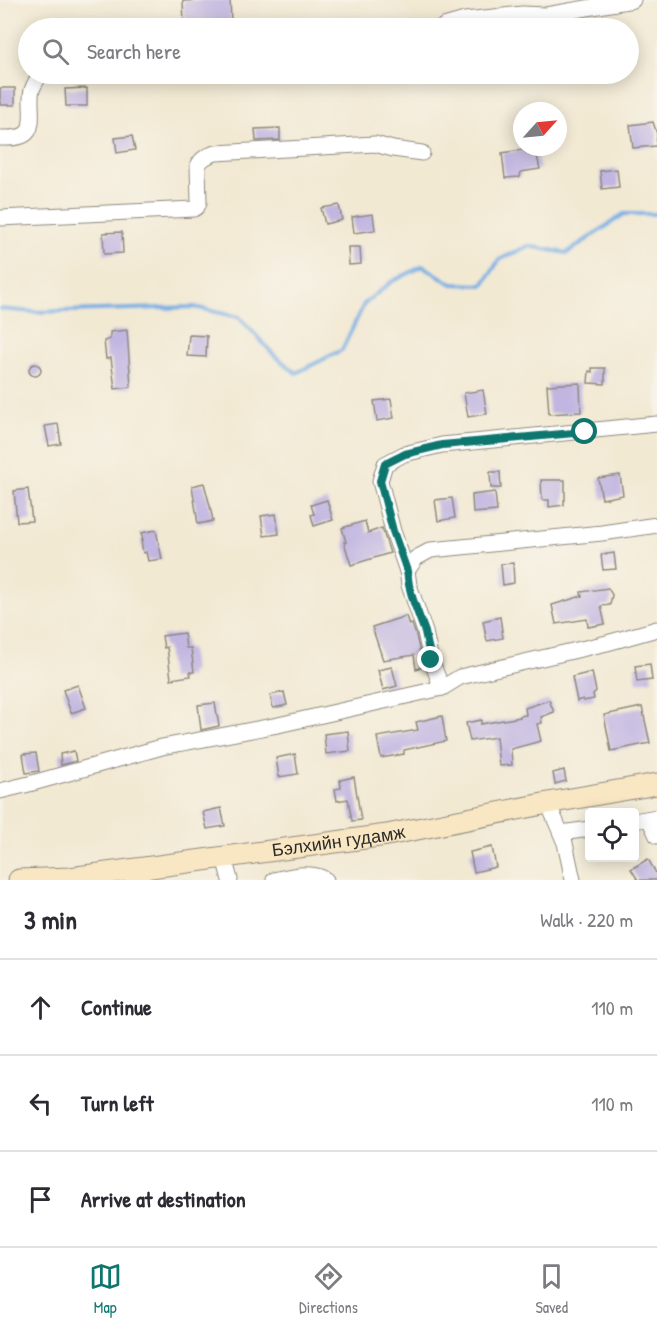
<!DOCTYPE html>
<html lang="en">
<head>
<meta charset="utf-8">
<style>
  :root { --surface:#fff; --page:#f7f7f7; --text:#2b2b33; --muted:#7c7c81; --line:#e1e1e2; --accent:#0f766e }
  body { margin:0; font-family:"Patrick Hand",sans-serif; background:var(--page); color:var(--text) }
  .controls { position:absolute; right:18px; bottom:18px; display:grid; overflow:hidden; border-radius:6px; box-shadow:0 3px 15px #0003 }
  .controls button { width:54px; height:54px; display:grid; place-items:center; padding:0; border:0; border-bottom:2px solid var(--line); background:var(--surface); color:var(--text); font:30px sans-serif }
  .compass { position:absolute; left:513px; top:102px; width:54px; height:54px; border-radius:50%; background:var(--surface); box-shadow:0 3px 15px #0003; rotate:63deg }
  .stop { position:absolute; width:18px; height:18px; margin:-14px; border:4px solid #0f766e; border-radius:50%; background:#fff }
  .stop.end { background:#0f766e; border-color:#fff; box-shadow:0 2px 6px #0008 }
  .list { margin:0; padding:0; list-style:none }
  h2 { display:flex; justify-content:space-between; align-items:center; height:78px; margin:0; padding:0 24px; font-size:26px }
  h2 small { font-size:20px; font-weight:400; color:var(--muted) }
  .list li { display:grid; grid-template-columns:39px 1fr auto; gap:18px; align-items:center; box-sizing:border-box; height:96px; padding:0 24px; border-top:2px solid var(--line) }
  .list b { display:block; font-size:22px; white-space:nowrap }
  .list em { font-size:20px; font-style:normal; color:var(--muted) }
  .icon { flex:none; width:33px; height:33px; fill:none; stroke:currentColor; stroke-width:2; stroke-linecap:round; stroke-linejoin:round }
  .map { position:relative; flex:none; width:657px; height:880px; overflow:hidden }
  .search { position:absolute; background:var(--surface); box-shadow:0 3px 15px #0003; left:18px; right:18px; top:18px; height:66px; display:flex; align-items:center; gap:15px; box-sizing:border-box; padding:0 21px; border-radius:33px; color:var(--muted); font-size:22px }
  .sheet { height:366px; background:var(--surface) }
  nav { display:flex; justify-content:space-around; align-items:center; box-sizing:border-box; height:84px; border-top:2px solid var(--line); background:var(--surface); font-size:16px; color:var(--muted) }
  nav a { display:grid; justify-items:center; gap:3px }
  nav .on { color:var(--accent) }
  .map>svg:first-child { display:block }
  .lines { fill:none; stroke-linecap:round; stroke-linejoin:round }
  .stream { stroke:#75ade4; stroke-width:4 }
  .building { fill:#c1b5e1 }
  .street-casing { stroke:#8e8a7f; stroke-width:17 }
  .secondary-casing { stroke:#8e8a7f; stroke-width:23 }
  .street { stroke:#fff; stroke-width:15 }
  .secondary { stroke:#f9e7c3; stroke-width:21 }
  .route { stroke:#0f766e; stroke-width:8 }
  .labels { text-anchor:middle; stroke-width:5; stroke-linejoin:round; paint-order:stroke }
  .street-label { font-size:18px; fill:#2b2b2b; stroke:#f7f3e8 }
</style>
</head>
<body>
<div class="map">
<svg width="657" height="880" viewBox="0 0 657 880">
  <rect width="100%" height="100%" fill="#f7f3e8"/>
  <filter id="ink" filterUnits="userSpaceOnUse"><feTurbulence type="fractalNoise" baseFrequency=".0167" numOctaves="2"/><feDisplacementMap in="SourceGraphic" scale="12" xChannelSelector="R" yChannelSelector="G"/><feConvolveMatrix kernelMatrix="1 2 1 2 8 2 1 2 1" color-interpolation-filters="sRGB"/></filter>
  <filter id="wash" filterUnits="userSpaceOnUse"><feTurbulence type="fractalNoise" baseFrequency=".008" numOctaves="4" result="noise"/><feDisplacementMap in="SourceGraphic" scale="24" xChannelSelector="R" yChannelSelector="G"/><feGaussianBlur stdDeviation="1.35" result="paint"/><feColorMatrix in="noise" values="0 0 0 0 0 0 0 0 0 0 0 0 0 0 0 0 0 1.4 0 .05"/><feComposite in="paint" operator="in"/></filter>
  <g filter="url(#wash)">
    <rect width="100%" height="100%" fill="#f2e9d3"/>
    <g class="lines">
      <!-- stream -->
      <path class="stream" d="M 0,309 L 34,312 L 194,307 L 239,317 L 274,355 L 296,373 L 342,350 L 364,304 L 391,282 L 423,266 L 452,284 L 483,285 L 499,260 L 528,246 L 567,253 L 624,214 L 657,214"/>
    </g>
    <g id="blocks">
      <!-- building -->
      <g class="building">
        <path d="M 202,0 L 230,0 L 231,21 L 184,23 L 183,1 Z"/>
        <rect x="0" y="88" width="15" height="17"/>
        <path d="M 87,88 L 87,106 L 66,106 L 65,89 Z"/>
        <path d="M 653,122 L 657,134 L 656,146 L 633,148 L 630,125 Z"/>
        <path d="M 280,128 L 280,140 L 256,141 L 255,129 Z"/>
        <path d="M 132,136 L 135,150 L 117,153 L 115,138 Z"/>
        <path d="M 535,148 L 540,169 L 521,172 L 520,177 L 505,178 L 502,153 Z"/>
        <path d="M 617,169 L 619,187 L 602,189 L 600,171 Z"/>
        <path d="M 339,205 L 342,220 L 325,224 L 321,208 Z"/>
        <path d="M 373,214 L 375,230 L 354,233 L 352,217 Z"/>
        <path d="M 122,232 L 123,253 L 104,254 L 103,233 Z"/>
        <path d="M 348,247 L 360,247 L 361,264 L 349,265 Z"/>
        <path d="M 127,330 L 131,387 L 115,389 L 111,358 L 106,359 L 104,341 L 110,339 L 110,332 Z"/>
        <path d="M 189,335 L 207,336 L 206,357 L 187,356 Z"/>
        <circle cx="35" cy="370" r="6"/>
        <path d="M 592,368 L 605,368 L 605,384 L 588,383 L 589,371 L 592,372 Z"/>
        <path d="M 580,383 L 581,412 L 549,414 L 547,385 Z"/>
        <path d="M 483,390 L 487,414 L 468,417 L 464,393 Z"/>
        <path d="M 391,399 L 394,418 L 377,421 L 374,401 Z"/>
        <path d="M 58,424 L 61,444 L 49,446 L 45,426 Z"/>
        <path d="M 490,472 L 500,472 L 501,488 L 491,488 Z"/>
        <path d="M 620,475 L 623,495 L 602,499 L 598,478 Z"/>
        <path d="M 541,480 L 565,480 L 565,500 L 564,500 L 564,505 L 549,507 L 549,500 L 542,500 Z"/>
        <path d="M 204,483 L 210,506 L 213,521 L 198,524 L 192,486 Z"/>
        <path d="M 28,489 L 32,521 L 17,522 L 14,491 Z"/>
        <path d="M 495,492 L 497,511 L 473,513 L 472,495 Z"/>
        <path d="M 452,498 L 455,518 L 438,521 L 435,500 Z"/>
        <path d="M 327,500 L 333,520 L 314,526 L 311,515 L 314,514 L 311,505 Z"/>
        <path d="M 276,514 L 279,534 L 264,536 L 261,516 Z"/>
        <path d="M 365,521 L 368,533 L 382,528 L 390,553 L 351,565 L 344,542 L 346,542 L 342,528 Z"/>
        <path d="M 156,530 L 162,559 L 148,561 L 146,552 L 143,553 L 141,540 L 143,540 L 141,533 Z"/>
        <path d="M 614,553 L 616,569 L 603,570 L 601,555 Z"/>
        <path d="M 513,563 L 514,583 L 503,585 L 501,564 Z"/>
        <path d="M 608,588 L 612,595 L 610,605 L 601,606 L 605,624 L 588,627 L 587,619 L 556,624 L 552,605 L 582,596 L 581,592 Z"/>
        <path d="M 406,616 L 409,625 L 412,624 L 416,635 L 423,667 L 416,669 L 414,655 L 383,660 L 372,627 Z"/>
        <path d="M 500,617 L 503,638 L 487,641 L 483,621 Z"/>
        <path d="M 184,633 L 186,648 L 191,648 L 194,672 L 190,672 L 191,676 L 171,679 L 167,647 L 164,648 L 162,636 Z"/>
        <path d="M 650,664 L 652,680 L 637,682 L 635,666 Z"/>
        <path d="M 392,667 L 397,686 L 383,690 L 378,670 Z"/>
        <path d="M 592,672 L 596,691 L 593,694 L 594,699 L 583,701 L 583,699 L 577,701 L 572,677 Z"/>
        <path d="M 78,685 L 86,708 L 71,713 L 63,690 Z"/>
        <path d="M 284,692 L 287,705 L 273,708 L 270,695 Z"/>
        <path d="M 549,700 L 554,712 L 541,717 L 542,723 L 537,724 L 541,741 L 511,749 L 512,765 L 499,766 L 496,737 L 470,741 L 466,723 L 481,720 L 481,724 L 520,717 L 520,716 L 526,715 L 525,708 Z"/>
        <path d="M 215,703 L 219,726 L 201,730 L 198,705 Z"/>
        <path d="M 642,707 L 650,743 L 611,751 L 604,715 Z"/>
        <path d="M 442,716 L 446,741 L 404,750 L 404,754 L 381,758 L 377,737 L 418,730 L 416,722 Z"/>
        <path d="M 348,731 L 350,751 L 326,754 L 324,734 Z"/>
        <path d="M 74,751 L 76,761 L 61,765 L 60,754 Z"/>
        <path d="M 36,753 L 39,771 L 26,773 L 23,754 Z"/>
        <path d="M 295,754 L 298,774 L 279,777 L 276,758 Z"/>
        <path d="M 564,770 L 566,781 L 555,784 L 553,773 Z"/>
        <path d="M 354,777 L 361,820 L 352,821 L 348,799 L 337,801 L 335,789 L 341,788 L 340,780 Z"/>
        <path d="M 221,808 L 225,826 L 207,829 L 203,812 Z"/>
        <path d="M 492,847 L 496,867 L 474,872 L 470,852 Z"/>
        <path d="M 648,859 L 657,875 L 657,880 L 638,880 L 631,869 Z"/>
      </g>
    </g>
  </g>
  <g filter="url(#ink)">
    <use href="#blocks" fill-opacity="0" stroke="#8e8a7f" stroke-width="1.5"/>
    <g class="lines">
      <!-- street casing -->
      <g class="street-casing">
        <g id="street">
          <path d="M 442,28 L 444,26 L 465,20 L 522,14 L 546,15 L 633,0"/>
          <path d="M 0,138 C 7,138 17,139 24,135 C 37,128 28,102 32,90 C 34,84 38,78 42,74"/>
          <path d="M 0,218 L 194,209 L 197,207 L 199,202 L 198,166 C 201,158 208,155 216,153 L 375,144 L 393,149 L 422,153"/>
          <path d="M 407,571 L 393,531 L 380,481 L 385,464 L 404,454 L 442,445 L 657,424"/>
          <path d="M 442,688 L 431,660 L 425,632 L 409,585 L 407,571 L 416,558 L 431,550 L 602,533 L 657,525"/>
          <path d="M 0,791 L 29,784 L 162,747 L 278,725 L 442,688 L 460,677 L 607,643 L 657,629"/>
          <path d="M 548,803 L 565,843 L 573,880"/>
          <path d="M 649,819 L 657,836"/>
          <path d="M 634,821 L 657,817"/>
          <path d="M 561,833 L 590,829"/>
          <path d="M 224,857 L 230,880"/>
          <path d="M 274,880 C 288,876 313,870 326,880"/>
        </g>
      </g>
      <!-- secondary casing -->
      <g class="secondary-casing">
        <g id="secondary">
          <path id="s1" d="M 19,880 L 70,878 L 387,835 L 548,803 L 657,784"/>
        </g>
      </g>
      <!-- street -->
      <use href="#street" class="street"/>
      <!-- secondary -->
      <use href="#secondary" class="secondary"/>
    </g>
  </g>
  <g class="lines" filter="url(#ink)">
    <!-- route -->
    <path class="route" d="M 431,660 L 425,632 L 413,600 L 409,585 L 407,571 L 393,531 L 380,481 L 385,464 L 405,454 L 442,445 L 585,432"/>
  </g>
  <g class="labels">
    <!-- street labels -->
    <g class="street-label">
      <text dy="6" stroke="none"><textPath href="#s1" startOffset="322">Бэлхийн гудамж</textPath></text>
    </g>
  </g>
</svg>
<div class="controls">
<button><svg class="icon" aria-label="locate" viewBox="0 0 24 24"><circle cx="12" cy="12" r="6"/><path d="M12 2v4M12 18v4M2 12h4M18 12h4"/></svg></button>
</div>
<svg class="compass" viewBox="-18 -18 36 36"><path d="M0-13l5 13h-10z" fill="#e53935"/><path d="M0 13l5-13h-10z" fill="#7c7c81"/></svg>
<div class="stop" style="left:585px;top:432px"></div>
<div class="stop end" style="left:431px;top:660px"></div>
<div class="search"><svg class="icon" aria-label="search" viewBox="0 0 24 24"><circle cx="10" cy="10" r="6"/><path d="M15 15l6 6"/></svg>Search here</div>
</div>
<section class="sheet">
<h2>3 min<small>Walk · 220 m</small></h2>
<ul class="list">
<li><svg class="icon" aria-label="ahead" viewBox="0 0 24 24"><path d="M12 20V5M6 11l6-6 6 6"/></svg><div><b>Continue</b></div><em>110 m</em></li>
<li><svg class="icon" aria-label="left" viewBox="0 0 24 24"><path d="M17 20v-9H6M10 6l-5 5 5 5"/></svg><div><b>Turn left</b></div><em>110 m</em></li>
<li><svg class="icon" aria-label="arrive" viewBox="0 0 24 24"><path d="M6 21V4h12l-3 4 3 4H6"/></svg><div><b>Arrive at destination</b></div></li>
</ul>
</section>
<nav>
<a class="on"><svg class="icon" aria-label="map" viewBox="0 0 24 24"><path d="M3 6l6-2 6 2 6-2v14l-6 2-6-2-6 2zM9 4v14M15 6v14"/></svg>Map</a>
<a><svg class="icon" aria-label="directions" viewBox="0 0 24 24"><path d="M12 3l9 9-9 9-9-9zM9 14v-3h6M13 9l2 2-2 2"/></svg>Directions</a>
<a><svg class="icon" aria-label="saved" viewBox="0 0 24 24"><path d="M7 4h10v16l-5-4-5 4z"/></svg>Saved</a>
</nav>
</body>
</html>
